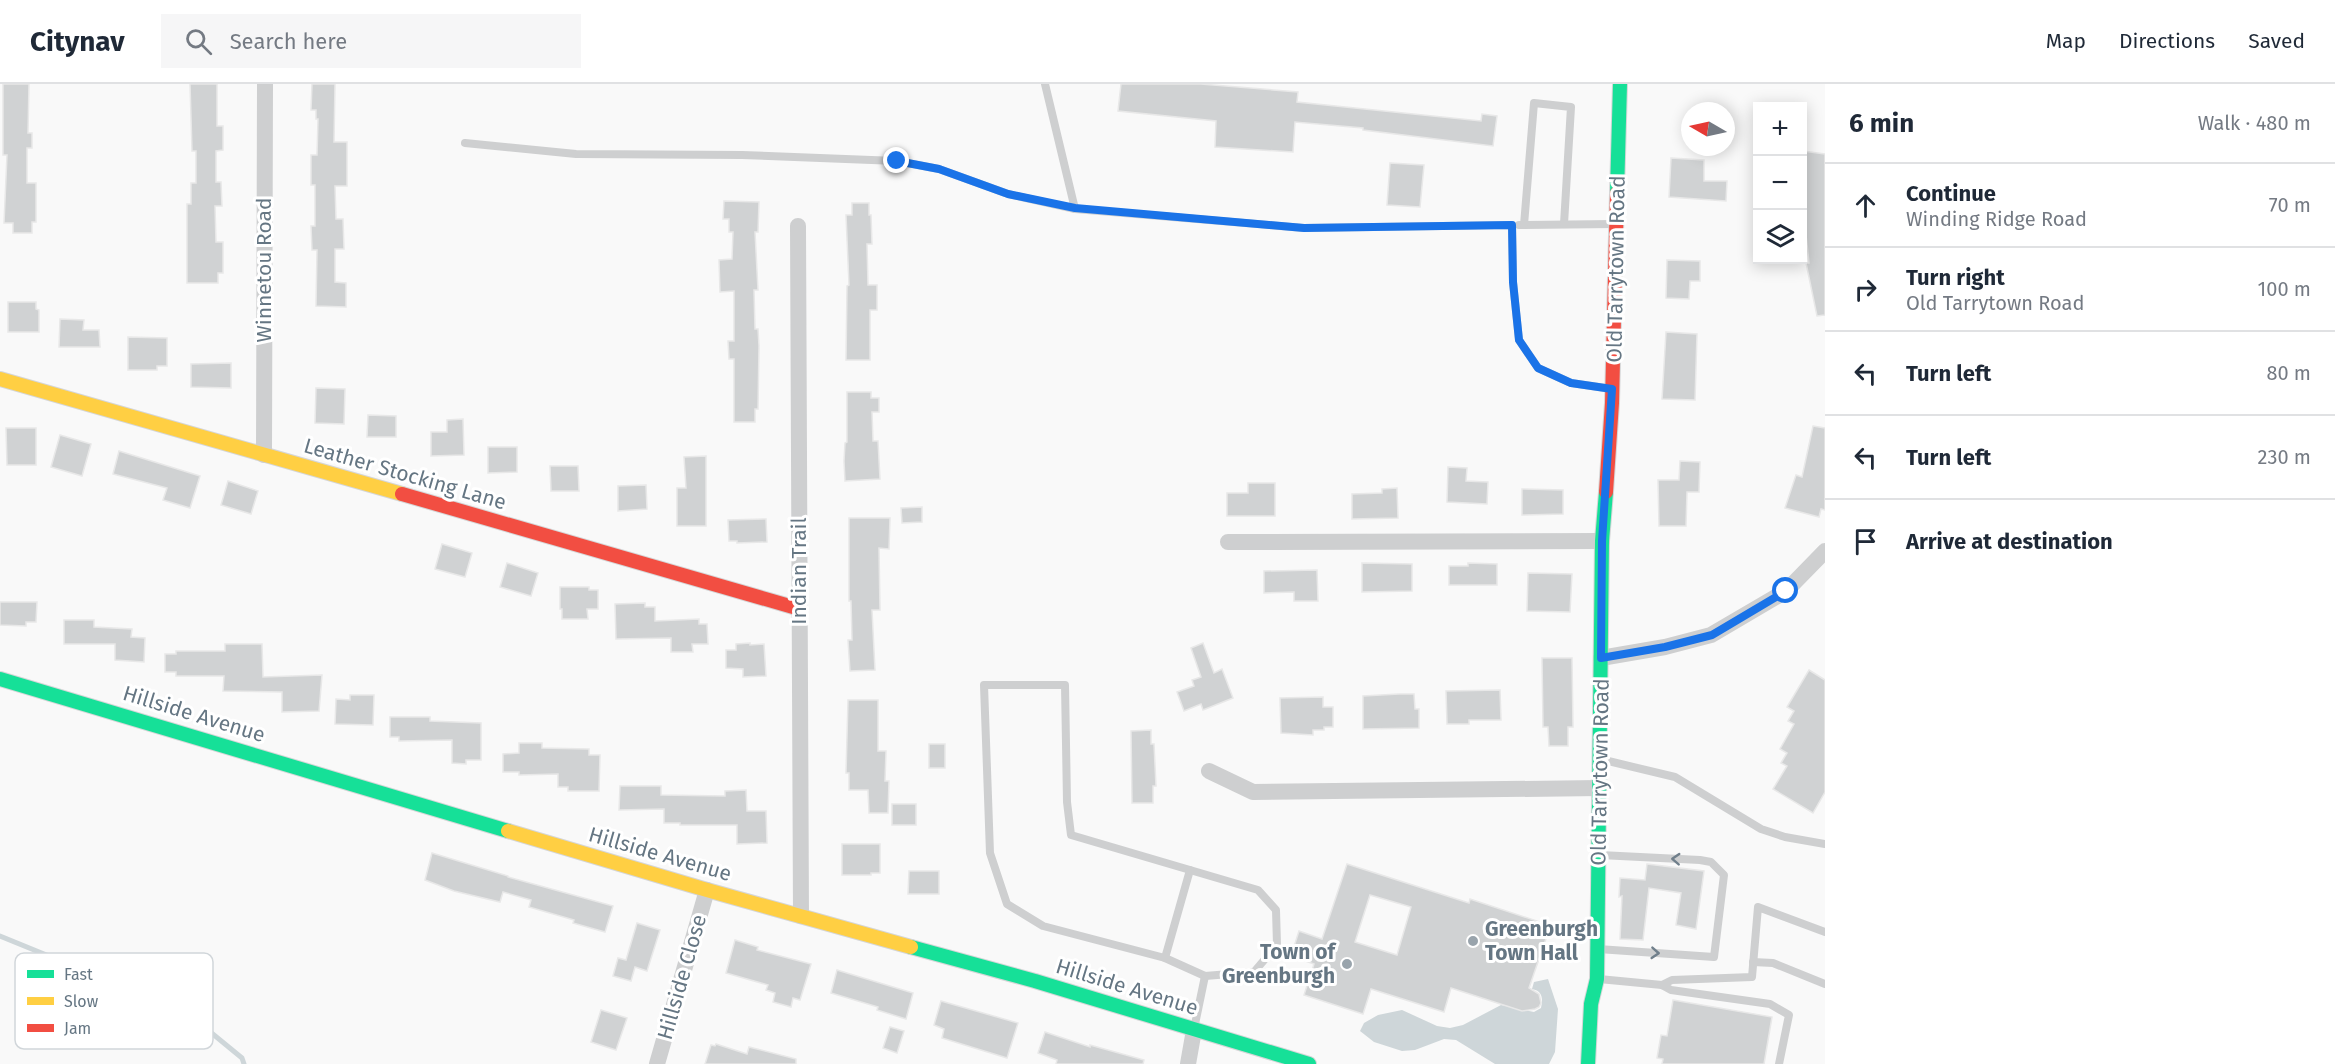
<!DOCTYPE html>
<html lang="en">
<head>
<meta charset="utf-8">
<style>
  :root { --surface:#fff; --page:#f6f6f7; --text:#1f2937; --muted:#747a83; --line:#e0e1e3 }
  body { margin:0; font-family:"Fira Sans",sans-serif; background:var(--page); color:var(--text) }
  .controls { position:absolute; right:18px; top:18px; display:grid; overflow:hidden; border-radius:0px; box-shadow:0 3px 15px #0003 }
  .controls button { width:54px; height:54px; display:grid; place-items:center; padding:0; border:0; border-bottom:2px solid var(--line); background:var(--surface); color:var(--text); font:30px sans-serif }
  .compass { position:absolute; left:1681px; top:18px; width:54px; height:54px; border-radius:50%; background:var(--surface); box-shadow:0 3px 15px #0003; rotate:279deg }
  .stop { position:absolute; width:18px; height:18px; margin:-14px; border:4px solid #1a73e8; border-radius:50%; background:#fff }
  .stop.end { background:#1a73e8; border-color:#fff; box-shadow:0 2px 6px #0008 }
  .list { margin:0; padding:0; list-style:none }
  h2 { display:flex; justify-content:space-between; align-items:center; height:78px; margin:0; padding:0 24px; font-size:26px }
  h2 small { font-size:20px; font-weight:400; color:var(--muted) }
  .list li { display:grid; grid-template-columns:39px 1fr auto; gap:18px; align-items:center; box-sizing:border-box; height:84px; padding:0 24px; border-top:2px solid var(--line) }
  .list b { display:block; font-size:22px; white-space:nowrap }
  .list p { margin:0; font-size:20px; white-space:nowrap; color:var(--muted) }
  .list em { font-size:20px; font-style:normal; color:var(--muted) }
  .icon { flex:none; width:33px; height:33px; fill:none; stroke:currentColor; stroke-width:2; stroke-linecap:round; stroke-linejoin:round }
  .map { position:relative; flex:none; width:1825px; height:980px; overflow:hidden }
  header { display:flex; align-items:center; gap:36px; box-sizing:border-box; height:84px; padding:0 30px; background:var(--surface); border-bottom:2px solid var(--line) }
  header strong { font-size:28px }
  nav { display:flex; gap:33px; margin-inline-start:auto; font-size:21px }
  .search { width:420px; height:54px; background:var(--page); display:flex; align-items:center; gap:15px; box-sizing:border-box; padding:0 21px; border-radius:0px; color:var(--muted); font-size:22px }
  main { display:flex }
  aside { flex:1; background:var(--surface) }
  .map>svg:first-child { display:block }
  .water { fill:#ced6d9 }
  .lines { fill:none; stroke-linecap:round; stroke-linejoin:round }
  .stream { stroke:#ced6d9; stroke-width:5 }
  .building { fill:#d0d2d3; stroke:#e8e8e8; stroke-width:1.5; fill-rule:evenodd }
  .fast-casing { stroke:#d5d6d7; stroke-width:16 }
  .slow-casing { stroke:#d5d6d7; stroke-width:16 }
  .jam-casing { stroke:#d5d6d7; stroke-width:16 }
  .lane { stroke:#cecfd0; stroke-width:8 }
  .street { stroke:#cecfd0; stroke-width:16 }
  .fast { stroke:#16e098; stroke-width:14 }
  .slow { stroke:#ffcf43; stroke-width:14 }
  .jam { stroke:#f24e42; stroke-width:14 }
  .oneway { stroke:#707f8b }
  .route { stroke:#1a73e8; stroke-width:8 }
  .poi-dot { fill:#99a4ac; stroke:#fff; stroke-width:2 }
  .labels { text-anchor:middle; stroke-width:6; stroke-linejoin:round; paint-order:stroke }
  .street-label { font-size:21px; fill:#657683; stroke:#fff }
  .poi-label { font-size:21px; font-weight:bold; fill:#657683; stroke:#fff; text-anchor:start }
  .key { fill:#fff; stroke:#d1d6da; stroke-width:1.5 }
  .key-label { font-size:16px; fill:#657683 }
</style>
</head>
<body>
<header>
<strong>Citynav</strong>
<div class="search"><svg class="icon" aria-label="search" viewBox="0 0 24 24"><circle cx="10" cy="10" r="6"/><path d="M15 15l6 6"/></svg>Search here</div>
<nav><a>Map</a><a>Directions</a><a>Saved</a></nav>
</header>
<main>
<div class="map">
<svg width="1825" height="980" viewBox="0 0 1825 980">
  <rect width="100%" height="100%" fill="#f9f9f9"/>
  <!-- water -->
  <path class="water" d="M 1548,895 L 1558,925 L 1555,968 L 1549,980 L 1495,980 L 1456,956 L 1444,955 L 1415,966 L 1402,967 L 1374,958 L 1360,947 L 1364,939 L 1378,931 L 1402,926 L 1437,942 L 1450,944 L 1463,941 L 1501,921 L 1534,928 L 1541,924 C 1543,915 1543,907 1532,905 L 1534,898 Z"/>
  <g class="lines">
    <!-- stream -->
    <path class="stream" d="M 0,852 L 186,928 L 242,974 L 244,980"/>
  </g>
  <!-- building -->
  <g class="building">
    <path d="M 3,0 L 29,0 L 28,49 L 32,49 L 32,64 L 27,64 L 27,99 L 36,99 L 36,138 L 32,138 L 32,149 L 13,149 L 13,139 L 4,139 L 7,71 L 3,71 Z"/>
    <path d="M 190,0 L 217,0 L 217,42 L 223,42 L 223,66 L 216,67 L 216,98 L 221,98 L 222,122 L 215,122 L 216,158 L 223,158 L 223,189 L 218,189 L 218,199 L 187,199 L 187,120 L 191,120 L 191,99 L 196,99 L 196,67 L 192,67 Z"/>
    <path d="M 312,0 L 335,0 L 334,58 L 347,58 L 347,102 L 335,102 L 336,135 L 343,135 L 344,165 L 335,165 L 335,198 L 346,199 L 346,223 L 316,222 L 317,166 L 312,166 L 311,142 L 315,142 L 315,101 L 311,101 L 311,71 L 317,71 L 318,35 L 316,35 L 316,26 L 311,26 Z"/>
    <path d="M 1121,0 L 1201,0 L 1298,8 L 1297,18 L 1481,37 L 1482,30 L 1497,32 L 1493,62 L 1363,46 L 1363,44 L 1295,38 L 1293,68 L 1215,63 L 1216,37 L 1118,27 Z"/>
    <path d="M 1803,67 L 1825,70 L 1825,231 L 1817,232 L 1806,179 L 1809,179 L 1803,123 Z"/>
    <path d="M 1671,74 L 1704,76 L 1704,97 L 1727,97 L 1726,117 L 1669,113 Z"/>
    <path d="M 1390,79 L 1424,81 L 1420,123 L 1387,121 Z"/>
    <path d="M 724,117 L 759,118 L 758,148 L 755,148 L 758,206 L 754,206 L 755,245 L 758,245 L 759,262 L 758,325 L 755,325 L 755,338 L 734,338 L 734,275 L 729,275 L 728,257 L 734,257 L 734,207 L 720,208 L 719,176 L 732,175 L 733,148 L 729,148 L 729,135 L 723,135 Z"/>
    <path d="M 852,119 L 869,119 L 869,131 L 871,131 L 872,160 L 867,160 L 868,201 L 877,201 L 877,226 L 870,226 L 870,276 L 846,276 L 847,202 L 849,201 L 846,131 L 852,131 Z"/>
    <path d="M 1667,176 L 1700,177 L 1700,197 L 1690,197 L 1689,215 L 1666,214 Z"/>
    <path d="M 8,218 L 36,218 L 36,225 L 39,226 L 39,248 L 8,248 Z"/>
    <path d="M 60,235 L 84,236 L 83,246 L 99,246 L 100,263 L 59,263 Z"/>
    <path d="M 1666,248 L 1697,250 L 1695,316 L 1662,315 Z"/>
    <path d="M 128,253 L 167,254 L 167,282 L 157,282 L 157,286 L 128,286 Z"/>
    <path d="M 231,279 L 231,304 L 191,303 L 191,280 Z"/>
    <path d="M 316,304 L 345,305 L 344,340 L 315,339 Z"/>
    <path d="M 847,308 L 871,308 L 871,314 L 879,314 L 879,328 L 872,328 L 873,357 L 878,357 L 880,395 L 845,397 L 844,377 L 845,359 L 847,358 Z"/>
    <path d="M 368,331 L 396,332 L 396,353 L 367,353 Z"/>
    <path d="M 463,335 L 464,371 L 431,372 L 431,348 L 447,348 L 447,336 Z"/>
    <path d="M 1813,342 L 1825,344 L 1825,426 L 1821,425 L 1819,433 L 1785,424 L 1796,391 L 1802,393 Z"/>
    <path d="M 6,344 L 36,344 L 36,381 L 7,381 Z"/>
    <path d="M 60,351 L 91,360 L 82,392 L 51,383 Z"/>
    <path d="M 488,363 L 517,363 L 517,388 L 488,389 Z"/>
    <path d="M 119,367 L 200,392 L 190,424 L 163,416 L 167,404 L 113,390 Z"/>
    <path d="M 706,372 L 706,442 L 677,442 L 677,404 L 686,404 L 684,373 Z"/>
    <path d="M 1680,377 L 1700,378 L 1699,408 L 1687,408 L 1686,442 L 1659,442 L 1658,396 L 1679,396 Z"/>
    <path d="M 550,382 L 578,382 L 579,407 L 551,407 Z"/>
    <path d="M 1448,383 L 1467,384 L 1466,397 L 1488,398 L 1487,420 L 1447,418 Z"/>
    <path d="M 228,397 L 258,407 L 251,430 L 221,421 Z"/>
    <path d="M 1248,399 L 1275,399 L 1275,432 L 1227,432 L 1227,409 L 1248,409 Z"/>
    <path d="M 646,401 L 647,425 L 618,427 L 618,402 Z"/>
    <path d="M 1397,404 L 1398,434 L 1352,435 L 1352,410 L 1382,409 L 1382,405 Z"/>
    <path d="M 1522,405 L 1563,406 L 1563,430 L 1522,431 Z"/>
    <path d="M 922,423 L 922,438 L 902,439 L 901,424 Z"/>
    <path d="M 849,434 L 890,434 L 889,465 L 879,464 L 880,526 L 872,526 L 875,586 L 850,587 L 848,556 L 852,556 L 851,517 L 849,517 Z"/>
    <path d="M 766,435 L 767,458 L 737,459 L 737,457 L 729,457 L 728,436 Z"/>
    <path d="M 442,460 L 472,469 L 465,493 L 435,485 Z"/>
    <path d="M 507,479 L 538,489 L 531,512 L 500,503 Z"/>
    <path d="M 1362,479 L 1412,480 L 1412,507 L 1362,508 Z"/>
    <path d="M 1468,479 L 1497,480 L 1497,501 L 1449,501 L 1449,482 L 1468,482 Z"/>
    <path d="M 1317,486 L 1318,517 L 1294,517 L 1294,508 L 1264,509 L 1264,487 Z"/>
    <path d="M 1528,489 L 1572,490 L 1570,528 L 1527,527 Z"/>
    <path d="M 560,503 L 589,503 L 589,506 L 598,506 L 598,525 L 587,525 L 588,535 L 562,535 L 562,525 L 560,525 Z"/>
    <path d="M 0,518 L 37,518 L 36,538 L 26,538 L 26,542 L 0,541 Z"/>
    <path d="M 645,519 L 645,523 L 655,523 L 655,537 L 699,535 L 699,540 L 707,540 L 708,560 L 692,560 L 693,568 L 671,568 L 671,554 L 616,555 L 615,520 Z"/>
    <path d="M 64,536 L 94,536 L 94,543 L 132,545 L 131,553 L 145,554 L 144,578 L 115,576 L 115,560 L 64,560 Z"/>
    <path d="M 750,559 L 750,561 L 764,560 L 766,592 L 743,593 L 743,585 L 726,584 L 726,566 L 736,566 L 736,560 Z"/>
    <path d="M 1203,559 L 1214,589 L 1222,585 L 1233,614 L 1203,626 L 1201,620 L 1184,627 L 1177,608 L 1194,602 L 1192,596 L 1201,593 L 1191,564 Z"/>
    <path d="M 225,560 L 262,560 L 263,593 L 322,591 L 319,627 L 282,628 L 282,608 L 223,607 L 224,592 L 176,592 L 176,588 L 165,588 L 165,570 L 176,570 L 176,567 L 225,567 Z"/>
    <path d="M 1542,574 L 1572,574 L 1573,643 L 1568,643 L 1568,662 L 1549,662 L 1548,643 L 1543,643 Z"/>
    <path d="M 1809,586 L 1825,596 L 1825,708 L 1813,729 L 1773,705 L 1787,682 L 1781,679 L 1787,669 L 1780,665 L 1794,640 L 1788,637 L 1794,627 L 1787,623 Z"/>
    <path d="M 1500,606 L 1501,636 L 1469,636 L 1469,640 L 1447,640 L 1446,607 Z"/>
    <path d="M 1399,610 L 1414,610 L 1415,625 L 1419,625 L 1419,644 L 1363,645 L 1363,612 Z"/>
    <path d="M 350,611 L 374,611 L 373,641 L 335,640 L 336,615 L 350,616 Z"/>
    <path d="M 1323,613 L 1323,623 L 1333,623 L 1333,643 L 1324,643 L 1324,646 L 1313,646 L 1313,651 L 1281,649 L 1280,614 Z"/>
    <path d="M 848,616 L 878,616 L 878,667 L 886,667 L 885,697 L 889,697 L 888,729 L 869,729 L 868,706 L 849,706 L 849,689 L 846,689 Z"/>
    <path d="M 390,633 L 430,633 L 430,637 L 481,639 L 481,676 L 466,676 L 466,680 L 452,679 L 452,656 L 399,657 L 399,653 L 390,653 Z"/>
    <path d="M 1151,646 L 1151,660 L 1154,660 L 1156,702 L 1153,702 L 1153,719 L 1132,719 L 1131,647 Z"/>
    <path d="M 519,659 L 542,659 L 542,664 L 589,665 L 589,671 L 600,671 L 599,707 L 568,707 L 568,703 L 558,703 L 558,690 L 519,691 L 519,688 L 503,688 L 503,670 L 519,669 Z"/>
    <rect x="929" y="660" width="16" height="24"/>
    <path d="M 620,702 L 661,702 L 661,711 L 725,712 L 725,707 L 746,706 L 747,727 L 766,727 L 767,759 L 737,760 L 737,741 L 680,741 L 680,739 L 664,739 L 664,725 L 619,726 Z"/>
    <rect x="892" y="720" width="24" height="21"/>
    <path d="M 842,760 L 880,760 L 880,789 L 871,789 L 871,791 L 842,791 Z"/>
    <path d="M 432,769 L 508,792 L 508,793 L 613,822 L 605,848 L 573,839 L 574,836 L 529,823 L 531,816 L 503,808 L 500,818 L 454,807 L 425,796 Z"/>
    <path d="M 1347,780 L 1469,819 L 1470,815 L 1549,841 L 1550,843 L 1529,904 L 1539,910 L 1541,919 L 1539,923 L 1535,925 L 1522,927 L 1451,904 L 1444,928 L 1371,905 L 1363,930 L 1304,911 L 1314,880 L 1291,872 L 1299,847 L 1322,855 ZM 1370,811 L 1411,823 L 1397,871 L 1355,858 Z"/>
    <path d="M 1647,780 L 1704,787 L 1696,845 L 1676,841 L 1681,809 L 1649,804 L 1643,856 L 1620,855 L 1622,812 L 1619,813 L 1620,794 L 1645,796 Z"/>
    <path d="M 909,787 L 939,787 L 939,810 L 908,810 Z"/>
    <path d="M 637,839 L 660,846 L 647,887 L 635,883 L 631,897 L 613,892 L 618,874 L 626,876 Z"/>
    <path d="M 735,856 L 758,863 L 757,866 L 811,880 L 800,916 L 793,914 L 791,923 L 773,918 L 775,909 L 766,906 L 768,901 L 726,889 Z"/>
    <path d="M 837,886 L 913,909 L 906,935 L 877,926 L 878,923 L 831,909 Z"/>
    <path d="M 1673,916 L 1772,933 L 1764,980 L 1662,980 L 1663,975 L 1657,974 L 1661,951 L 1667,952 Z"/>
    <path d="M 941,917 L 1018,939 L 1007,974 L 942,954 L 944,945 L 934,941 Z"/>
    <path d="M 601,926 L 627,934 L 616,966 L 591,958 Z"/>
    <path d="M 890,943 L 904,947 L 897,969 L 883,964 Z"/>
    <path d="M 1045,948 L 1090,963 L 1090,961 L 1144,976 L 1143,980 L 1056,980 L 1057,976 L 1038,969 Z"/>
    <path d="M 716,960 L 747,970 L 749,963 L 796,975 L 796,980 L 705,980 L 711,961 L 715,962 Z"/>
  </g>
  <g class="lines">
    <!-- fast casing -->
    <g class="fast-casing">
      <g id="fast">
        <path d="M 1617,109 L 1620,0"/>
        <path d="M 0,595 L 508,747"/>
        <path d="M 911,863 L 1035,897 L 1309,980"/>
        <path d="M 1588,980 L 1591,920 L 1597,895 L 1602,457 L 1606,408"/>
      </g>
    </g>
    <!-- slow casing -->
    <g class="slow-casing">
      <g id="slow">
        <path d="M 0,295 L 402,410"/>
        <path d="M 508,747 L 707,806 L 911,863"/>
      </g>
    </g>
    <!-- jam casing -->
    <g class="jam-casing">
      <g id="jam">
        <path d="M 1606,408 L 1612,319 L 1617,109"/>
        <path d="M 402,410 L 800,525"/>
      </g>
    </g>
    <!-- lane -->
    <g class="lane">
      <path d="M 1045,0 L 1075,125"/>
      <path d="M 465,59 L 576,70 L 742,71 L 897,77 L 939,85 L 1008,110 L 1075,125 L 1304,144 L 1512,141 L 1513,198 L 1519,256 L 1538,284 L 1571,299 L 1612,305"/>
      <path d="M 1519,141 L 1614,140"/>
      <path d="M 1524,141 L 1534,19 L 1571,23 L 1564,140"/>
      <path d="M 984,601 L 1065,601 L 1067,718 L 1071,751 L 1258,806 L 1276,826 L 1277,861 L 1254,888 L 1205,892 L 1165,874 L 1043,842 L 1007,820 L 990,769 Z"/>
      <path d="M 1600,675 L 1675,693 L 1761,745 L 1785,753 L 1825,760"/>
      <path d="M 1598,865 L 1714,873 L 1724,791 L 1711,778 L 1700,776 L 1600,771"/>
      <path d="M 1165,874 L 1190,786"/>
      <path d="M 1753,878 L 1773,879 L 1825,900"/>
      <path d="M 1599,895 L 1662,901 L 1671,906 L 1770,920 L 1789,931 L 1779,980"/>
      <path d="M 1662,901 L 1672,896 L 1752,893 L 1758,823 L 1825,848"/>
      <path d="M 1194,945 L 1205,892"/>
    </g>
    <!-- street -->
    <g class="street">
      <path d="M 798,142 L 801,832"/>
      <path d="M 264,371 L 265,0"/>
      <path d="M 1228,458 L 1602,457"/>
      <path d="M 1601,574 L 1665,563 L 1711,551 L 1786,507 L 1825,467"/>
      <path d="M 1209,687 L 1253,708 L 1600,704"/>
      <path d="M 657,980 L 707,806"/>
      <path d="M 1188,980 L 1194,946"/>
    </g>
    <!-- fast -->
    <use href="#fast" class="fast"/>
    <!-- slow -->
    <use href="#slow" class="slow"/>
    <!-- jam -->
    <use href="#jam" class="jam"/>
  </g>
  <!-- one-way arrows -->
  <defs><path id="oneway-chevron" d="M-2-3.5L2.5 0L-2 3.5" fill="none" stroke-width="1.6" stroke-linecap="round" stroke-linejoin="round" transform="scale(1.5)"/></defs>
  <g class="oneway">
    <use href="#oneway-chevron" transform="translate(1676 775) rotate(-177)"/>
    <use href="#oneway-chevron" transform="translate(1655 869) rotate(4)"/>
  </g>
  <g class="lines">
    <!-- route -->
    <path class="route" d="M 897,77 L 939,85 L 1008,110 L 1075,124 L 1304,144 L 1512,141 L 1513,198 L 1519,256 L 1538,284 L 1571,299 L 1612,305 L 1602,457 L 1601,574 L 1665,563 L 1712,551 L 1786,507"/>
  </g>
  <!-- markers -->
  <g class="poi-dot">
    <circle cx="1473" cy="857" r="6"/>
    <circle cx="1347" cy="880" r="6"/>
  </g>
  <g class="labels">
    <!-- street labels -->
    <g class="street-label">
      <text transform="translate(1616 185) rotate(-89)" y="7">Old Tarrytown Road</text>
      <text transform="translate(264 186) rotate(-90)" y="7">Winnetou Road</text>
      <text transform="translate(405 390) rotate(16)" y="7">Leather Stocking Lane</text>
      <text transform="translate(799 487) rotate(-90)" y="7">Indian Trail</text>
      <text transform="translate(194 630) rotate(17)" y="7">Hillside Avenue</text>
      <text transform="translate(1600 688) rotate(-89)" y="7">Old Tarrytown Road</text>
      <text transform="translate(660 770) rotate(16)" y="7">Hillside Avenue</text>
      <text transform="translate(682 893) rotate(-74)" y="7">Hillside Close</text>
      <text transform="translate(1127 903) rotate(17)" y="7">Hillside Avenue</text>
    </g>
    <!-- poi labels -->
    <g class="poi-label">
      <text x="1485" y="852">Greenburgh<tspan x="1485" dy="24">Town Hall</tspan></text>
      <text x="1335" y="875" text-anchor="end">Town of<tspan x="1335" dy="24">Greenburgh</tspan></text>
    </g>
  </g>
  <!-- legend -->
  <rect x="15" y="869" width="198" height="96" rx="9" class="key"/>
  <rect x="27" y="886" width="27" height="8" fill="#16e098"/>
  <rect x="27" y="913" width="27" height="8" fill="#ffcf43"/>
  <rect x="27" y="940" width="27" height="8" fill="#f24e42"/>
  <g class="key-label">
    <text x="64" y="896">Fast</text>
    <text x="64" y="923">Slow</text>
    <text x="64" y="950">Jam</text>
  </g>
</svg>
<div class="controls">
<button>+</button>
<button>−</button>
<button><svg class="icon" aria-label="layers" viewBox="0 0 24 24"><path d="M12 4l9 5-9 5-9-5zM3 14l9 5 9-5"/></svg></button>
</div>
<svg class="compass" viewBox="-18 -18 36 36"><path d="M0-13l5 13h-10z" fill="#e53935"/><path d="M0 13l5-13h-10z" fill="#747a83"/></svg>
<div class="stop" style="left:1786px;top:507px"></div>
<div class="stop end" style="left:897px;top:77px"></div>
</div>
<aside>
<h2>6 min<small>Walk · 480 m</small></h2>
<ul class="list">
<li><svg class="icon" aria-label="ahead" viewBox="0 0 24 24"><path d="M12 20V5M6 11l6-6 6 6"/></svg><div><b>Continue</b><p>Winding Ridge Road</p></div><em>70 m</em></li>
<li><svg class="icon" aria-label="right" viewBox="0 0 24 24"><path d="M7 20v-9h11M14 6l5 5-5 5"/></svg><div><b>Turn right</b><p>Old Tarrytown Road</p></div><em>100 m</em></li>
<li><svg class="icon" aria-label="left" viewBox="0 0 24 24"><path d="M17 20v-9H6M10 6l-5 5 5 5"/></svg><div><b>Turn left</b></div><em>80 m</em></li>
<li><svg class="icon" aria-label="left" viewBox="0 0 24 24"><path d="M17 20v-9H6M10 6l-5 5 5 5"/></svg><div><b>Turn left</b></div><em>230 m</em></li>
<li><svg class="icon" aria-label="arrive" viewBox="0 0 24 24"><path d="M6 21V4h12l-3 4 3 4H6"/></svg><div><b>Arrive at destination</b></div></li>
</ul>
</aside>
</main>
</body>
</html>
